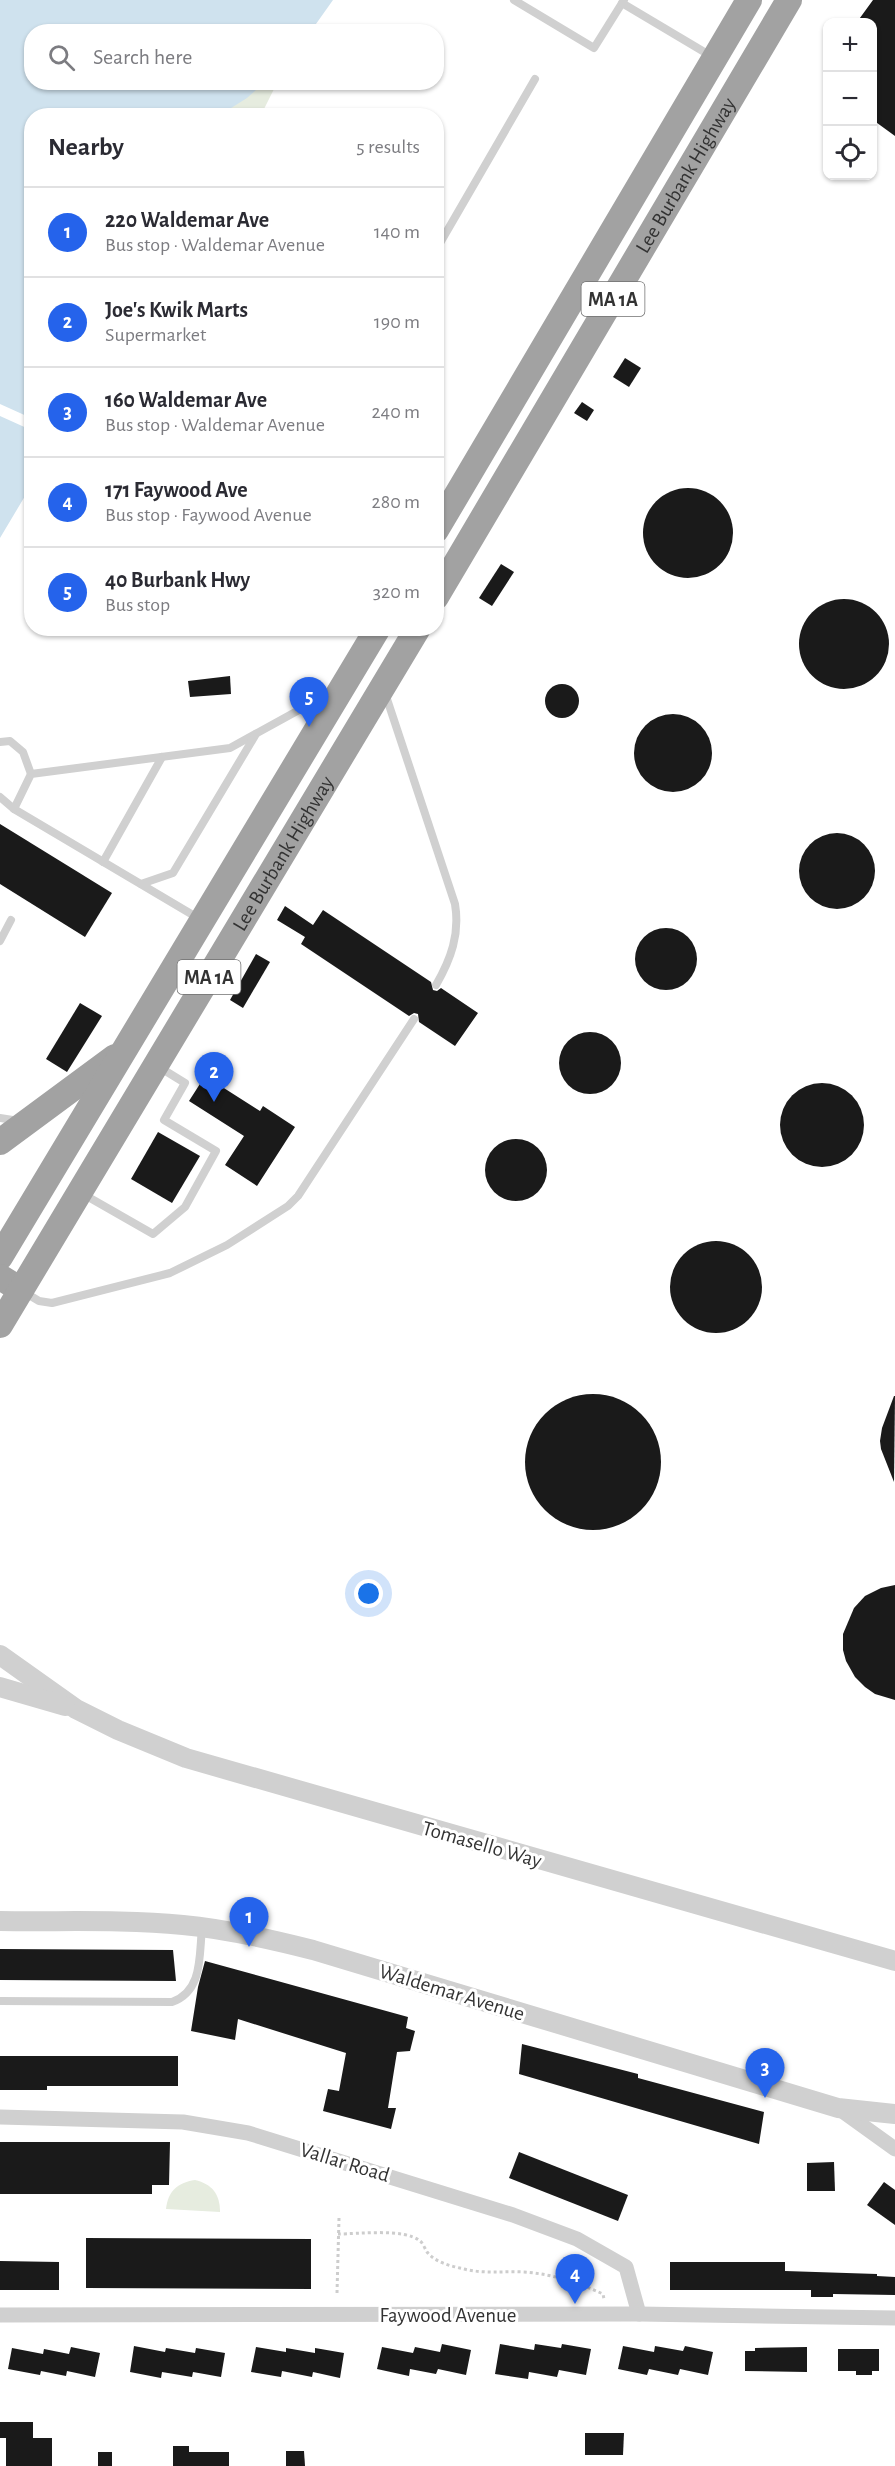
<!DOCTYPE html>
<html lang="en">
<head>
<meta charset="utf-8">
<style>
  :root { --surface:#fff; --page:#f2f2f3; --text:#2b2b33; --muted:#7c7c81; --line:#e1e1e2; --accent:#2563eb }
  body { margin:0; font-family:"Alegreya Sans",sans-serif; background:var(--page); color:var(--text) }
  .controls { position:absolute; right:18px; top:18px; display:grid; overflow:hidden; border-radius:12px; box-shadow:0 2px 4px #0004 }
  .controls button { width:54px; height:54px; display:grid; place-items:center; padding:0; border:0; border-bottom:2px solid var(--line); background:var(--surface); color:var(--text); font:30px sans-serif }
  .you { position:absolute; left:369px; top:1594px; width:21px; height:21px; margin:-15px; border:4px solid #fff; border-radius:50%; background:#1a73e8; box-shadow:0 0 0 9px #1a73e833 }
  .badge { display:grid; place-items:center; width:39px; height:39px; border-radius:50%; background:var(--accent); color:#fff; font-size:20px; font-weight:700 }
  .pin { position:absolute; translate:-50% -50px; filter:drop-shadow(0 2px 3px #0008) }
  .pin::after { content:''; position:absolute; top:32px; width:21px; height:18px; background:inherit; clip-path:polygon(0 0,100% 0,50% 100%) }
  .list { margin:0; padding:0; list-style:none }
  h2 { display:flex; justify-content:space-between; align-items:center; height:78px; margin:0; padding:0 24px; font-size:26px }
  h2 small { font-size:20px; font-weight:400; color:var(--muted) }
  .list li { display:grid; grid-template-columns:39px 1fr auto; gap:18px; align-items:center; box-sizing:border-box; height:90px; padding:0 24px; border-top:2px solid var(--line) }
  .list b { display:block; font-size:22px; white-space:nowrap }
  .list p { margin:0; font-size:20px; white-space:nowrap; color:var(--muted) }
  .list em { font-size:20px; font-style:normal; color:var(--muted) }
  .icon { flex:none; width:33px; height:33px; fill:none; stroke:currentColor; stroke-width:2; stroke-linecap:round; stroke-linejoin:round }
  .map { position:relative; flex:none; width:895px; height:2466px; overflow:hidden }
  .search { position:absolute; background:var(--surface); box-shadow:0 2px 4px #0004; left:24px; top:24px; width:420px; height:66px; display:flex; align-items:center; gap:15px; box-sizing:border-box; padding:0 21px; border-radius:24px; color:var(--muted); font-size:22px }
  .panel { position:absolute; background:var(--surface); box-shadow:0 2px 4px #0004; left:24px; top:108px; width:420px; height:528px; border-radius:24px }
  .map>svg:first-child { display:block }
  .green { fill:#e6ecdf }
  .water { fill:#cfe2ee }
  .pier { fill:#fff }
  .building { fill:#1a1a1a }
  .lines { fill:none; stroke-linecap:round; stroke-linejoin:round }
  .path { stroke:#cdcdcd; stroke-width:3; stroke-dasharray:3 3; stroke-linecap:butt }
  .service { stroke:#d0d0d0; stroke-width:8 }
  .minor { stroke:#d0d0d0; stroke-width:15 }
  .tertiary { stroke:#d0d0d0; stroke-width:20 }
  .trunk { stroke:#a2a2a2; stroke-width:26 }
  .labels { text-anchor:middle; stroke-width:6; stroke-linejoin:round; paint-order:stroke }
  .shield { fill:#fff; stroke:#707070; stroke-width:1.5 }
  .shield-label { font-size:20px; font-weight:bold; fill:#333 }
  .street-label { font-size:21px; fill:#333; stroke:#fff }
</style>
</head>
<body>
<div class="map">
<svg width="895" height="2466" viewBox="0 0 895 2466">
  <rect width="100%" height="100%" fill="#fff"/>
  <!-- green -->
  <g class="green">
    <path d="M 155,83 L 277,83 L 261,115 L 93,116 Z"/>
    <path d="M 195,2180 C 212,2184 220,2194 220,2212 L 166,2209 C 168,2191 177,2183 195,2180 Z"/>
  </g>
  <!-- water -->
  <path class="water" d="M 0,0 L 333,0 L 311,31 L 32,32 L 32,82 L 264,83 L 247,98 L 220,115 L 32,116 L 31,486 L 0,538 Z"/>
  <!-- pier -->
  <path class="pier" d="M 0,404 L 31,418 L 31,430 L 0,416 Z"/>
  <!-- building -->
  <g class="building">
    <path d="M 873,0 L 895,0 L 895,136 L 873,120 L 873,22 L 857,22 Z"/>
    <path d="M 625,358 L 641,368 L 629,387 L 613,377 Z"/>
    <path d="M 582,402 L 594,410 L 587,421 L 574,413 Z"/>
    <circle cx="688" cy="533" r="45"/>
    <path d="M 501,564 L 514,572 L 492,606 L 479,598 Z"/>
    <circle cx="844" cy="644" r="45"/>
    <path d="M 230,676 L 231,694 L 190,697 L 188,681 Z"/>
    <circle cx="562" cy="701" r="17"/>
    <circle cx="673" cy="753" r="39"/>
    <path d="M 0,824 L 112,893 L 85,937 L 0,884 Z"/>
    <circle cx="837" cy="871" r="38"/>
    <path d="M 285,906 L 313,925 L 323,910 L 431,982 L 433,990 L 437,991 L 441,988 L 478,1013 L 455,1046 L 419,1022 L 418,1014 L 414,1013 L 409,1016 L 301,944 L 305,937 L 277,920 Z"/>
    <circle cx="666" cy="959" r="31"/>
    <path d="M 256,954 L 270,962 L 243,1008 L 230,1000 Z"/>
    <path d="M 80,1003 L 102,1016 L 67,1072 L 46,1059 Z"/>
    <circle cx="590" cy="1063" r="31"/>
    <path d="M 205,1076 L 260,1111 L 263,1106 L 295,1127 L 257,1186 L 225,1165 L 244,1136 L 189,1101 Z"/>
    <circle cx="822" cy="1125" r="42"/>
    <path d="M 158,1132 L 200,1156 L 172,1203 L 131,1179 Z"/>
    <circle cx="516" cy="1170" r="31"/>
    <circle cx="716" cy="1287" r="46"/>
    <circle cx="593" cy="1462" r="68"/>
    <path d="M 894,1396 L 895,1396 L 894,1482 L 881,1449 L 880,1441 L 882,1428 Z"/>
    <path d="M 895,1585 L 895,1700 L 875,1694 L 865,1687 L 855,1677 L 846,1661 L 843,1650 L 843,1634 L 854,1608 L 865,1596 L 881,1588 Z"/>
    <path d="M 0,1949 L 173,1950 L 176,1981 L 0,1980 Z"/>
    <path d="M 205,1961 L 408,2017 L 406,2028 L 415,2031 L 410,2051 L 397,2052 L 388,2108 L 396,2108 L 391,2129 L 323,2111 L 328,2089 L 339,2091 L 346,2053 L 238,2019 L 235,2040 L 191,2031 L 198,1987 Z"/>
    <path d="M 522,2044 L 638,2074 L 638,2078 L 764,2112 L 759,2144 L 519,2074 Z"/>
    <path d="M 0,2056 L 178,2056 L 178,2086 L 47,2086 L 47,2090 L 0,2090 Z"/>
    <path d="M 0,2142 L 170,2142 L 169,2185 L 152,2185 L 152,2194 L 0,2194 Z"/>
    <path d="M 519,2152 L 628,2195 L 618,2221 L 509,2178 Z"/>
    <path d="M 834,2162 L 835,2191 L 807,2191 L 807,2163 Z"/>
    <path d="M 884,2182 L 895,2190 L 895,2225 L 867,2205 Z"/>
    <path d="M 86,2238 L 311,2239 L 311,2289 L 86,2288 Z"/>
    <path d="M 0,2261 L 59,2262 L 59,2290 L 0,2290 Z"/>
    <path d="M 670,2262 L 785,2262 L 785,2271 L 877,2274 L 877,2276 L 895,2277 L 895,2295 L 833,2294 L 833,2297 L 811,2297 L 811,2290 L 670,2290 Z"/>
    <path d="M 442,2344 L 471,2350 L 466,2375 L 438,2369 L 436,2374 L 410,2369 L 409,2376 L 377,2369 L 382,2347 L 413,2353 L 415,2347 L 440,2352 Z"/>
    <path d="M 500,2344 L 534,2350 L 535,2344 L 561,2348 L 562,2344 L 591,2349 L 586,2375 L 559,2370 L 557,2377 L 529,2372 L 528,2379 L 495,2374 Z"/>
    <path d="M 134,2346 L 165,2352 L 166,2348 L 195,2353 L 196,2348 L 225,2353 L 221,2377 L 193,2372 L 192,2377 L 162,2372 L 161,2378 L 130,2372 Z"/>
    <path d="M 623,2346 L 654,2352 L 655,2346 L 683,2351 L 685,2346 L 713,2352 L 708,2375 L 680,2369 L 678,2375 L 649,2369 L 647,2375 L 618,2369 Z"/>
    <path d="M 71,2347 L 100,2353 L 95,2377 L 67,2371 L 66,2376 L 41,2371 L 40,2375 L 8,2369 L 12,2348 L 43,2354 L 44,2349 L 69,2354 Z"/>
    <path d="M 256,2347 L 286,2352 L 286,2348 L 315,2353 L 315,2348 L 344,2353 L 340,2378 L 313,2372 L 312,2377 L 282,2371 L 281,2377 L 251,2372 Z"/>
    <path d="M 807,2347 L 807,2372 L 745,2371 L 745,2351 L 755,2351 L 755,2348 Z"/>
    <path d="M 838,2349 L 879,2349 L 879,2371 L 872,2371 L 872,2375 L 856,2375 L 856,2371 L 838,2371 Z"/>
    <path d="M 0,2422 L 33,2422 L 33,2438 L 52,2438 L 52,2466 L 6,2466 L 6,2438 L 0,2438 Z"/>
    <path d="M 585,2433 L 624,2433 L 623,2455 L 585,2455 Z"/>
    <path d="M 173,2446 L 189,2446 L 189,2452 L 229,2452 L 229,2466 L 173,2466 Z"/>
    <path d="M 286,2451 L 304,2451 L 305,2466 L 286,2466 Z"/>
    <rect x="98" y="2452" width="14" height="14"/>
  </g>
  <g class="lines">
    <!-- path -->
    <g class="path">
      <path d="M 338,2234 C 358,2234 405,2228 420,2241 C 423,2243 425,2249 427,2252 C 436,2263 451,2266 464,2269 C 484,2274 503,2271 524,2272 C 552,2274 577,2282 603,2294 L 604,2299"/>
      <path d="M 337,2293 L 339,2218"/>
    </g>
    <!-- service -->
    <g class="service">
      <path d="M 514,0 L 594,48 L 624,0"/>
      <path d="M 622,3 L 711,56"/>
      <path d="M 436,250 L 535,79"/>
      <path d="M 436,476 L 442,506"/>
      <path d="M 385,693 L 455,904 C 460,934 451,959 436,985"/>
      <path d="M 0,742 L 10,741 L 23,752 L 31,774"/>
      <path d="M 0,797 L 14,809 L 198,918"/>
      <path d="M 14,809 L 31,774 L 230,748 L 328,694"/>
      <path d="M 103,862 L 162,757"/>
      <path d="M 141,884 L 173,873 L 256,734"/>
      <path d="M 0,941 L 11,920"/>
      <path d="M 0,1118 L 19,1121"/>
      <path d="M 83,1194 L 153,1234 L 185,1207 L 216,1151 L 164,1120 L 185,1083 L 159,1067"/>
      <path d="M 24,1292 L 39,1301 L 52,1303 L 170,1273 L 227,1245 L 288,1206 L 298,1196 L 414,1019"/>
      <path d="M 0,2001 L 172,2002 C 203,1991 199,1956 202,1928"/>
    </g>
    <!-- minor -->
    <g class="minor">
      <path d="M 838,2108 L 895,2149"/>
      <path d="M 0,2117 L 183,2122 L 248,2133 L 513,2215 L 577,2239 L 626,2267 L 639,2314"/>
      <path d="M 0,2315 L 639,2314 L 895,2318"/>
    </g>
    <!-- tertiary -->
    <g class="tertiary">
      <path d="M 0,1655 L 76,1709 L 118,1730 L 186,1758 L 895,1961"/>
      <path d="M 0,1687 L 65,1706"/>
      <path d="M 0,1921 C 60,1922 122,1919 183,1925 C 227,1929 270,1939 313,1950 L 838,2108 L 895,2114"/>
    </g>
    <!-- trunk -->
    <g class="trunk">
      <path d="M 436,530 L 749,0"/>
      <path id="s1" d="M 436,597 L 789,0"/>
      <path d="M 0,1142 L 115,1057"/>
      <path d="M 0,1257 L 378,628"/>
      <path d="M 0,1277 L 21,1290"/>
      <path id="s2" d="M 0,1325 L 418,628"/>
    </g>
  </g>
  <g class="labels">
    <!-- shield labels -->
    <g class="shield">
      <rect x="581.5" y="282" width="63" height="34" rx="4.5"/>
      <rect x="177.5" y="960" width="63" height="34" rx="4.5"/>
    </g>
    <g class="shield-label">
      <text x="613" y="306">MA 1A</text>
      <text x="209" y="984">MA 1A</text>
    </g>
    <!-- street labels -->
    <g class="street-label">
      <text dy="7" stroke="none"><textPath href="#s1" startOffset="490">Lee Burbank Highway</textPath></text>
      <text dy="7" stroke="none"><textPath href="#s2" startOffset="550">Lee Burbank Highway</textPath></text>
      <text transform="translate(482 1844) rotate(16)" y="7">Tomasello Way</text>
      <text transform="translate(452 1992) rotate(17)" y="7">Waldemar Avenue</text>
      <text transform="translate(345 2162) rotate(17)" y="7">Vallar Road</text>
      <text x="448" y="2322">Faywood Avenue</text>
    </g>
  </g>
</svg>
<div class="controls">
<button>+</button>
<button>−</button>
<button><svg class="icon" aria-label="locate" viewBox="0 0 24 24"><circle cx="12" cy="12" r="6"/><path d="M12 2v4M12 18v4M2 12h4M18 12h4"/></svg></button>
</div>
<div class="you"></div>
<div class="pin badge" style="left:249px;top:1947px">1</div>
<div class="pin badge" style="left:214px;top:1102px">2</div>
<div class="pin badge" style="left:765px;top:2098px">3</div>
<div class="pin badge" style="left:575px;top:2304px">4</div>
<div class="pin badge" style="left:309px;top:727px">5</div>
<div class="search"><svg class="icon" aria-label="search" viewBox="0 0 24 24"><circle cx="10" cy="10" r="6"/><path d="M15 15l6 6"/></svg>Search here</div>
<section class="panel">
<h2>Nearby<small>5 results</small></h2>
<ul class="list">
<li><span class="badge">1</span><div><b>220 Waldemar Ave</b><p>Bus stop · Waldemar Avenue</p></div><em>140 m</em></li>
<li><span class="badge">2</span><div><b>Joe's Kwik Marts</b><p>Supermarket</p></div><em>190 m</em></li>
<li><span class="badge">3</span><div><b>160 Waldemar Ave</b><p>Bus stop · Waldemar Avenue</p></div><em>240 m</em></li>
<li><span class="badge">4</span><div><b>171 Faywood Ave</b><p>Bus stop · Faywood Avenue</p></div><em>280 m</em></li>
<li><span class="badge">5</span><div><b>40 Burbank Hwy</b><p>Bus stop</p></div><em>320 m</em></li>
</ul>
</section>
</div>
</body>
</html>
